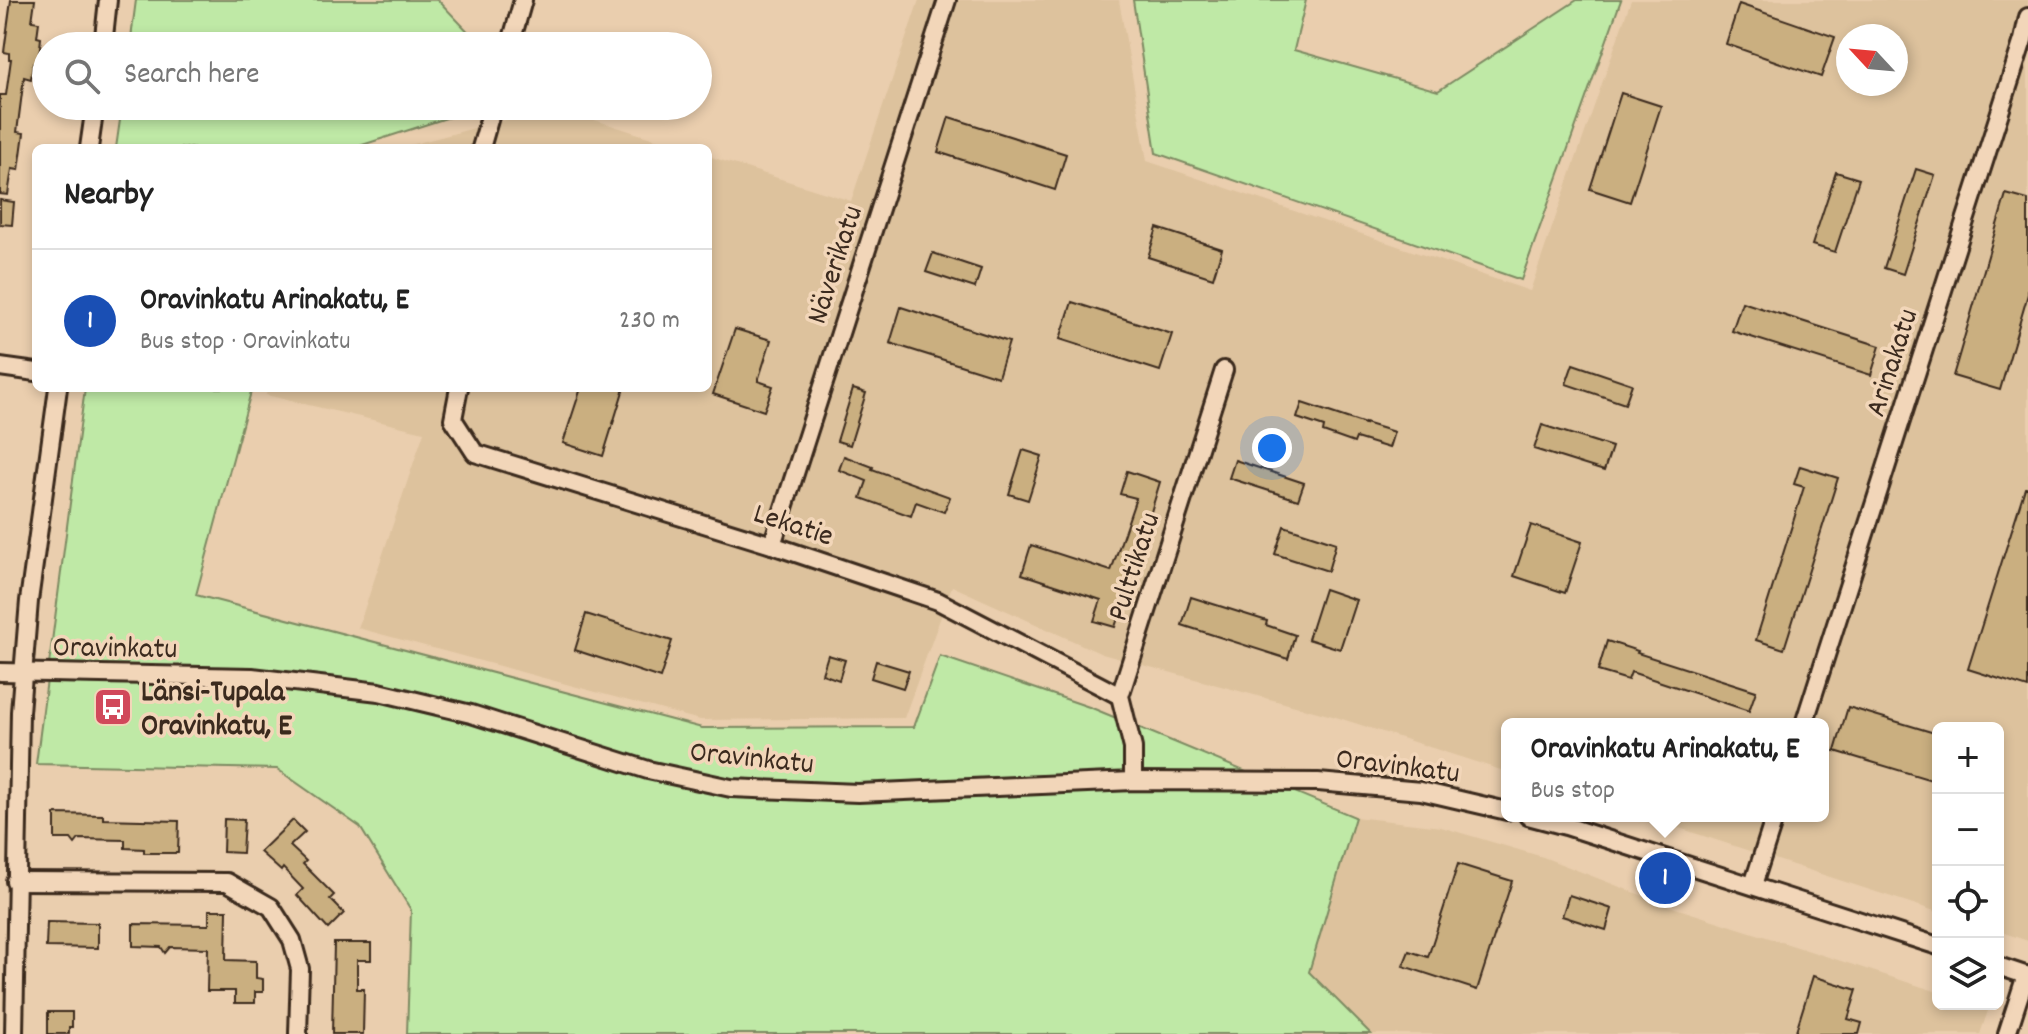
<!DOCTYPE html>
<html lang="en">
<head>
<meta charset="utf-8">
<style>
  :root { --surface:#fff; --page:#f2f2f2; --text:#222; --muted:#767676; --line:#e0e0e0; --accent:#0f766e }
  body { margin:0; font-family:Dekko,sans-serif; background:var(--page); color:var(--text) }
  .controls { position:absolute; right:24px; bottom:24px; display:grid; overflow:hidden; border-radius:12px; box-shadow:0 4px 12px #0003 }
  .controls button { width:72px; height:72px; display:grid; place-items:center; padding:0; border:0; border-bottom:2px solid var(--line); background:var(--surface); color:var(--text); font:40px sans-serif }
  .compass { position:absolute; left:1836px; top:24px; width:72px; height:72px; border-radius:50%; background:var(--surface); box-shadow:0 4px 12px #0003; rotate:296deg }
  .you { position:absolute; left:1272px; top:448px; width:28px; height:28px; margin:-20px; border:6px solid #fff; border-radius:50%; background:#1a73e8; box-shadow:0 0 0 12px #1a73e833 }
  .badge { display:grid; place-items:center; width:52px; height:52px; border-radius:50%; background:var(--accent); color:#fff; font-size:26px; font-weight:700 }
  .pin { position:absolute; translate:-50% -50%; border:4px solid #fff; box-shadow:0 2px 8px #0006 }
  .popup { position:absolute; left:1501px; top:718px; width:328px; height:104px; box-sizing:border-box; display:grid; place-content:center; border-radius:12px; background:var(--surface); filter:drop-shadow(0 2px 6px #0005); font-size:26px; white-space:nowrap; color:var(--muted) }
  .popup b { font-size:30px; color:var(--text) }
  .popup::after { content:''; position:absolute; left:50%; top:100%; margin-left:-16px; border:16px solid transparent; border-top-color:var(--surface) }
  .list { margin:0; padding:0; list-style:none }
  h2 { display:flex; justify-content:space-between; align-items:center; height:104px; margin:0; padding:0 32px; font-size:34px }
  h2 small { font-size:26px; font-weight:400; color:var(--muted) }
  .list li { display:grid; grid-template-columns:52px 1fr auto; gap:24px; align-items:center; box-sizing:border-box; height:144px; padding:0 32px; border-top:2px solid var(--line) }
  .list b { display:block; font-size:30px; white-space:nowrap }
  .list p { margin:0; font-size:26px; white-space:nowrap; color:var(--muted) }
  .list em { font-size:26px; font-style:normal; color:var(--muted) }
  .icon { flex:none; width:44px; height:44px; fill:none; stroke:currentColor; stroke-width:2; stroke-linecap:round; stroke-linejoin:round }
  .map { position:relative; flex:none; width:2028px; height:1034px; overflow:hidden }
  .search { position:absolute; background:var(--surface); box-shadow:0 4px 12px #0003; left:32px; top:32px; width:680px; height:88px; display:flex; align-items:center; gap:20px; box-sizing:border-box; padding:0 28px; border-radius:44px; color:var(--muted); font-size:30px }
  .panel { position:absolute; background:var(--surface); box-shadow:0 4px 12px #0003; left:32px; top:144px; width:680px; height:248px; border-radius:12px }
  .map>svg:first-child { display:block }
  .built { fill:#ddc29d; fill-rule:evenodd }
  .green { fill:#bfe9a6; stroke:#7d8a62; stroke-width:2 }
  .building { fill:#caaf80; stroke:#3b2a1e; stroke-width:2 }
  .lines { fill:none; stroke-linecap:round; stroke-linejoin:round }
  .minor-casing { stroke:#3b2a1e; stroke-width:22 }
  .minor { stroke:#f2d6b9; stroke-width:16 }
  .labels { text-anchor:middle; stroke-width:7; stroke-linejoin:round; paint-order:stroke }
  .street-label { font-size:30px; fill:#3b2a1e; stroke:#f2d6b9 }
  .poi-label { font-size:30px; font-weight:bold; fill:#3b2a1e; stroke:#f2d6b9; text-anchor:start }
</style>
</head>
<body>
<div class="map">
<svg width="2028" height="1034" viewBox="0 0 2028 1034">
  <rect width="100%" height="100%" fill="#eaceae"/>
  <filter id="ink" filterUnits="userSpaceOnUse"><feTurbulence type="fractalNoise" baseFrequency=".0125" numOctaves="2"/><feDisplacementMap in="SourceGraphic" scale="16" xChannelSelector="R" yChannelSelector="G"/><feConvolveMatrix kernelMatrix="1 2 1 2 8 2 1 2 1" color-interpolation-filters="sRGB"/></filter>
  <g filter="url(#ink)">
    <!-- built -->
    <g class="built">
      <path d="M 919,0 L 1119,0 L 1147,161 L 1530,291 L 1631,0 L 2028,0 L 2028,941 L 1998,931 L 1998,728 L 1938,728 L 1938,912 L 1642,816 L 1823,816 L 1823,724 L 1507,724 L 1507,772 L 1336,717 L 1102,654 L 952,586 L 904,718 L 700,720 L 358,628 L 424,432 L 266,395 L 268,388 L 708,388 L 708,156 L 851,201 ZM 1848,36 L 1896,36 L 1896,84 L 1848,84 Z"/>
      <path d="M 554,107 L 683,148 L 399,148 Z"/>
      <path d="M 1355,817 L 1441,827 L 1543,857 L 1669,906 L 1938,992 L 1938,1004 L 1975,1004 L 1989,1008 L 1980,1034 L 1371,1034 L 1309,972 Z"/>
    </g>
    <!-- green -->
    <g class="green">
      <path d="M 136,0 L 438,0 L 479,43 L 478,46 L 130,46 Z"/>
      <path d="M 1133,0 L 1306,0 L 1294,50 L 1438,91 L 1577,0 L 1621,0 L 1521,280 L 1156,153 Z"/>
      <path d="M 122,106 L 461,106 L 459,114 L 353,148 L 116,148 Z"/>
      <path d="M 85,388 L 252,388 L 196,595 L 702,728 L 914,727 L 940,656 L 1092,708 L 1355,817 L 1309,972 L 1371,1034 L 407,1034 L 411,910 L 360,827 L 277,769 L 36,764 Z"/>
    </g>
    <!-- building -->
    <g class="building">
      <path d="M 11,0 L 35,0 L 32,21 L 39,22 L 37,37 L 41,38 L 38,65 L 33,64 L 31,79 L 24,77 L 17,132 L 24,133 L 19,170 L 12,169 L 8,195 L 0,194 L 0,95 L 6,95 L 11,59 L 9,59 L 9,53 L 4,52 Z"/>
      <path d="M 1739,4 L 1835,37 L 1821,77 L 1726,44 Z"/>
      <path d="M 1621,93 L 1661,106 L 1630,202 L 1590,189 Z"/>
      <path d="M 949,117 L 1066,154 L 1055,190 L 938,152 Z"/>
      <path d="M 1916,169 L 1935,175 L 1903,274 L 1884,268 Z"/>
      <path d="M 1836,172 L 1859,179 L 1835,252 L 1812,245 Z"/>
      <path d="M 2006,194 L 2028,200 L 2028,294 L 2000,390 L 1953,376 Z"/>
      <path d="M 0,200 L 14,202 L 12,225 L 0,224 Z"/>
      <path d="M 1157,228 L 1222,249 L 1213,278 L 1148,257 Z"/>
      <path d="M 933,253 L 981,269 L 975,288 L 926,272 Z"/>
      <path d="M 1072,302 L 1172,334 L 1160,371 L 1060,339 Z"/>
      <path d="M 1742,302 L 1880,346 L 1871,375 L 1732,331 Z"/>
      <path d="M 901,307 L 1009,342 L 998,377 L 890,343 Z"/>
      <path d="M 735,329 L 771,340 L 758,381 L 773,386 L 764,411 L 713,394 Z"/>
      <path d="M 1573,364 L 1632,384 L 1625,404 L 1566,384 Z"/>
      <path d="M 581,388 L 624,388 L 603,456 L 563,443 Z"/>
      <path d="M 853,389 L 866,393 L 850,445 L 837,441 Z"/>
      <path d="M 1302,403 L 1365,424 L 1365,423 L 1394,432 L 1389,448 L 1356,438 L 1354,443 L 1323,432 L 1324,427 L 1297,418 Z"/>
      <path d="M 1542,425 L 1612,447 L 1604,471 L 1534,449 Z"/>
      <path d="M 1023,450 L 1042,456 L 1028,500 L 1009,494 Z"/>
      <path d="M 844,456 L 873,467 L 872,469 L 950,497 L 944,512 L 916,502 L 911,516 L 861,498 L 867,481 L 839,470 Z"/>
      <path d="M 1235,460 L 1304,483 L 1298,500 L 1229,478 Z"/>
      <path d="M 1800,466 L 1838,478 L 1784,649 L 1756,640 L 1804,487 L 1794,484 Z"/>
      <path d="M 1127,471 L 1160,482 L 1147,525 L 1149,526 L 1115,627 L 1094,621 L 1101,600 L 1022,574 L 1031,545 L 1111,571 L 1136,498 L 1120,494 Z"/>
      <path d="M 2025,488 L 2028,488 L 2028,688 L 1968,669 Z"/>
      <path d="M 1531,525 L 1582,542 L 1565,593 L 1514,576 Z"/>
      <path d="M 1284,526 L 1336,543 L 1328,571 L 1275,554 Z"/>
      <path d="M 1324,589 L 1356,600 L 1340,649 L 1308,639 Z"/>
      <path d="M 1191,597 L 1267,621 L 1266,625 L 1295,635 L 1288,659 L 1182,625 Z"/>
      <path d="M 586,614 L 672,641 L 660,678 L 575,650 Z"/>
      <path d="M 1607,641 L 1638,651 L 1637,653 L 1756,691 L 1749,711 L 1631,672 L 1628,680 L 1598,671 Z"/>
      <path d="M 828,655 L 845,660 L 839,680 L 822,674 Z"/>
      <path d="M 876,661 L 909,671 L 903,688 L 871,678 Z"/>
      <path d="M 1848,707 L 1938,734 L 1938,782 L 1835,751 Z"/>
      <path d="M 55,814 L 103,815 L 103,819 L 179,821 L 178,853 L 144,853 L 144,849 L 125,848 L 125,840 L 79,839 L 75,844 L 71,839 L 55,839 Z"/>
      <path d="M 224,819 L 244,820 L 242,853 L 223,852 Z"/>
      <path d="M 293,820 L 305,832 L 290,846 L 306,861 L 303,864 L 334,895 L 330,899 L 344,913 L 328,929 L 297,895 L 303,889 L 283,868 L 281,871 L 260,852 Z"/>
      <path d="M 1458,864 L 1512,881 L 1477,990 L 1403,966 L 1409,951 L 1428,957 Z"/>
      <path d="M 1569,895 L 1612,909 L 1606,930 L 1562,916 Z"/>
      <path d="M 209,910 L 227,910 L 226,960 L 256,961 L 256,978 L 263,979 L 263,992 L 255,992 L 255,1003 L 235,1003 L 235,991 L 207,991 L 208,948 L 170,947 L 165,953 L 161,947 L 133,946 L 133,924 L 209,925 Z"/>
      <path d="M 47,922 L 98,923 L 98,948 L 46,947 Z"/>
      <path d="M 334,943 L 371,943 L 371,960 L 357,960 L 357,989 L 364,989 L 363,1034 L 332,1034 Z"/>
      <path d="M 1813,976 L 1857,990 L 1848,1019 L 1862,1023 L 1859,1034 L 1795,1034 Z"/>
      <path d="M 48,1012 L 72,1012 L 72,1027 L 69,1027 L 69,1034 L 48,1034 Z"/>
    </g>
    <g class="lines">
      <!-- minor casing -->
      <g class="minor-casing">
        <g id="minor">
          <path d="M 103,46 L 108,0"/>
          <path d="M 510,46 L 523,0"/>
          <path d="M 89,148 L 95,106"/>
          <path d="M 481,148 L 493,106"/>
          <path d="M 0,367 L 36,372"/>
          <path d="M 459,388 L 453,419 L 475,453 L 772,545 L 938,601 L 1120,696"/>
          <path d="M 772,545 L 947,0"/>
          <path d="M 0,672 L 252,677 L 379,692 L 471,714 L 648,770 L 731,788 L 858,793 L 1133,781 L 1318,782 L 1421,791 L 1507,811"/>
          <path d="M 1804,724 L 2023,40 L 2028,17"/>
          <path d="M 1133,781 L 1133,748 L 1120,696 L 1224,370"/>
          <path d="M 1528,816 L 1566,826 L 1938,946"/>
          <path d="M 15,881 L 227,882 L 271,907 L 292,940 L 300,969 L 298,1034"/>
          <path d="M 1753,885 L 1775,816"/>
          <path d="M 1998,966 L 2028,976"/>
          <path d="M 14,1034 L 20,712 L 29,601 L 58,388"/>
          <path d="M 2007,1034 L 2026,975"/>
        </g>
      </g>
      <!-- minor -->
      <use href="#minor" class="minor"/>
    </g>
  </g>
  <!-- icons -->
  <defs>
    <g id="bus-square" transform="scale(2)"><rect x="-9" y="-9" width="18" height="18" rx="4" fill="#d1495b" stroke="#f2d6b9"/><path d="M-5-6H5V4H4V6H2V4H-2V6H-4V4H-5ZM-3.5-4V0h7V-4ZM-3.5 1.2v1.5H-2V1.2ZM2 1.2v1.5H3.5V1.2Z" fill="#fff"/></g>
  </defs>
  <g fill-rule="evenodd">
    <use href="#bus-square" x="113" y="707"/>
  </g>
  <g class="labels">
    <!-- street labels -->
    <g class="street-label">
      <text transform="translate(833 264) rotate(-72)" y="10">Näverikatu</text>
      <text transform="translate(1890 362) rotate(-72)" y="10">Arinakatu</text>
      <text transform="translate(794 523) rotate(18)" y="10">Lekatie</text>
      <text transform="translate(1132 566) rotate(-72)" y="10">Pulttikatu</text>
      <text transform="translate(115 646) rotate(1)" y="10">Oravinkatu</text>
      <text transform="translate(752 756) rotate(6)" y="10">Oravinkatu</text>
      <text transform="translate(1398 764) rotate(7)" y="10">Oravinkatu</text>
    </g>
    <!-- poi labels -->
    <g class="poi-label">
      <text x="141" y="700">Länsi-Tupala<tspan x="141" dy="34">Oravinkatu, E</tspan></text>
    </g>
  </g>
</svg>
<div class="controls">
<button>+</button>
<button>−</button>
<button><svg class="icon" aria-label="locate" viewBox="0 0 24 24"><circle cx="12" cy="12" r="6"/><path d="M12 2v4M12 18v4M2 12h4M18 12h4"/></svg></button>
<button><svg class="icon" aria-label="layers" viewBox="0 0 24 24"><path d="M12 4l9 5-9 5-9-5zM3 14l9 5 9-5"/></svg></button>
</div>
<svg class="compass" viewBox="-18 -18 36 36"><path d="M0-13l5 13h-10z" fill="#e53935"/><path d="M0 13l5-13h-10z" fill="#767676"/></svg>
<div class="you"></div>
<div class="pin badge" style="left:1665px;top:878px;background:#1a4fb4">1</div>
<div class="popup"><b>Oravinkatu Arinakatu, E</b>Bus stop</div>
<div class="search"><svg class="icon" aria-label="search" viewBox="0 0 24 24"><circle cx="10" cy="10" r="6"/><path d="M15 15l6 6"/></svg>Search here</div>
<section class="panel">
<h2>Nearby<small></small></h2>
<ul class="list">
<li><span class="badge" style="background:#1a4fb4">1</span><div><b>Oravinkatu Arinakatu, E</b><p>Bus stop · Oravinkatu</p></div><em>230 m</em></li>
</ul>
</section>
</div>
</body>
</html>
